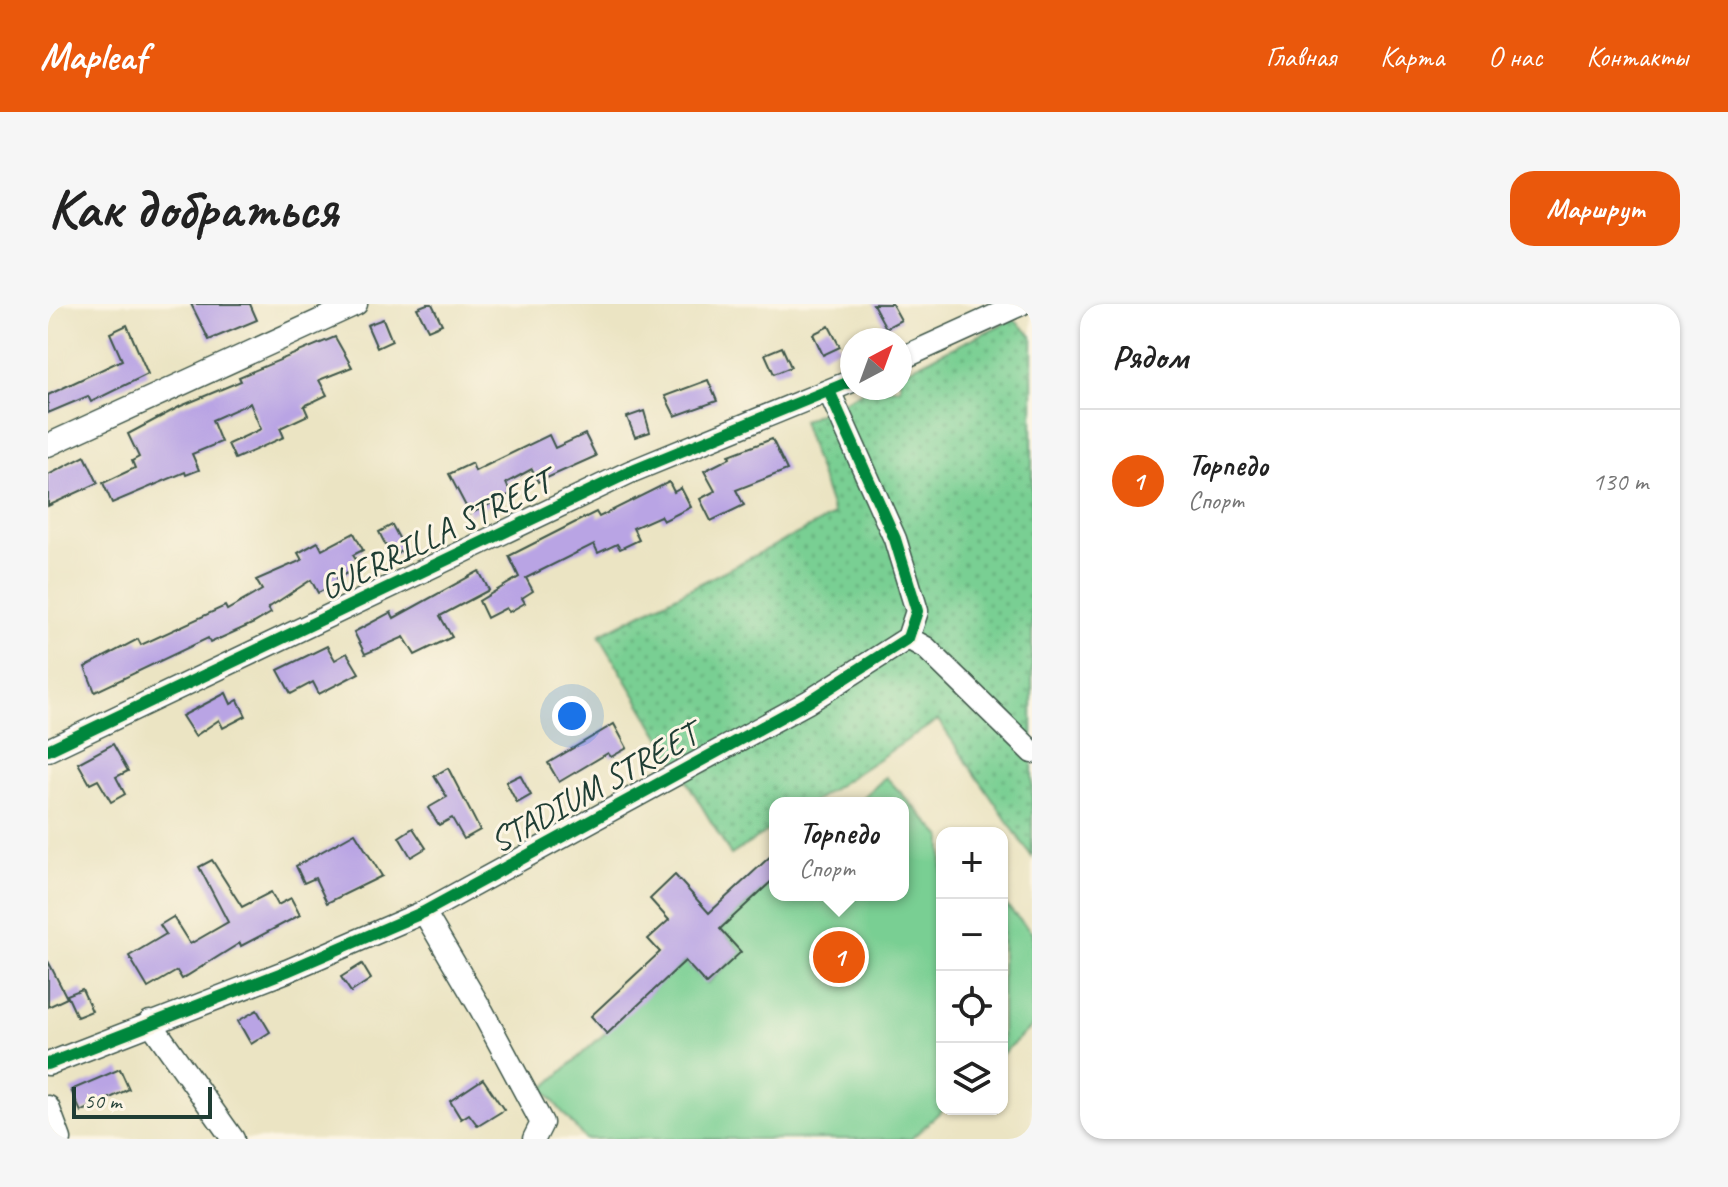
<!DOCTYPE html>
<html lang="ru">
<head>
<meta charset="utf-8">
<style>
  :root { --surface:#fff; --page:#f6f6f6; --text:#222; --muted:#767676; --line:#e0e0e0; --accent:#ea580c }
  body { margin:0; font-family:Caveat,sans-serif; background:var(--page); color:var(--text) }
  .controls { position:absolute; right:24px; bottom:24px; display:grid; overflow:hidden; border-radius:16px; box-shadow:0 2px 6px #0004 }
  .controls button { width:72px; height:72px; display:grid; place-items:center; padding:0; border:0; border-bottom:2px solid var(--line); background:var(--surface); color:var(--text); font:40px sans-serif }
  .compass { position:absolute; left:792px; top:24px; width:72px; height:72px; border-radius:50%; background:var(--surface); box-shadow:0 2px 6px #0004; rotate:41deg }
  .scale { position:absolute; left:24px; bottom:20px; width:140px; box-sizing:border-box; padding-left:8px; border:4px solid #1f3d34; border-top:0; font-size:22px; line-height:28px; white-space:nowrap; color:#1f3d34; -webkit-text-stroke:6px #fcf5e5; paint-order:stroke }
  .you { position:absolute; left:524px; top:412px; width:28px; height:28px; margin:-20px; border:6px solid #fff; border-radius:50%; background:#1a73e8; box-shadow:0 0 0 12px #1a73e833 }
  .badge { display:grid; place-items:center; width:52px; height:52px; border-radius:50%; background:var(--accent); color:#fff; font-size:26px; font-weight:700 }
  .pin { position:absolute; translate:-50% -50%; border:4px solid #fff; box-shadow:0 2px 8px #0006 }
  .popup { position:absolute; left:721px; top:493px; width:140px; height:104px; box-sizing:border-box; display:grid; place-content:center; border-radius:16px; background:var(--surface); filter:drop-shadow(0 2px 6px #0005); font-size:26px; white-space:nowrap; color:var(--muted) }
  .popup b { font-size:30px; color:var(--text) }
  .popup::after { content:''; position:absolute; left:50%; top:100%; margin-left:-16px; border:16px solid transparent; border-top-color:var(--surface) }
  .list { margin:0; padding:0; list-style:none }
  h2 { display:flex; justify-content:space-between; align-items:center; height:104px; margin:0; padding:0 32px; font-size:34px }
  h2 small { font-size:26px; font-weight:400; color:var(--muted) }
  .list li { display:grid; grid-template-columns:52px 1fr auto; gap:24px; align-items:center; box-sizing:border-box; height:144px; padding:0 32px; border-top:2px solid var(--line) }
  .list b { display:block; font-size:30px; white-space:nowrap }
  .list p { margin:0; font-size:26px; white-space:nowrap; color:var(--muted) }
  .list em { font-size:26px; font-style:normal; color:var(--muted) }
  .icon { flex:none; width:44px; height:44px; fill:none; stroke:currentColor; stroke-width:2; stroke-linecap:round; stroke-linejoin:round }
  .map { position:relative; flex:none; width:984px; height:835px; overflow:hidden; border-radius:24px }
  header { display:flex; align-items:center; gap:48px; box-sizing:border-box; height:112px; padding:0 40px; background:var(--accent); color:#fff }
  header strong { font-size:38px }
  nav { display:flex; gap:44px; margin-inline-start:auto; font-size:28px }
  .intro { display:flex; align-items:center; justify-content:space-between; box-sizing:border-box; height:192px; padding:0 48px }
  h1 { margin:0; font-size:56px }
  .button { padding:20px 36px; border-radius:24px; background:var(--accent); color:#fff; font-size:28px; font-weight:700 }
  main { display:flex; gap:48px; padding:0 48px }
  aside { flex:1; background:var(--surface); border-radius:24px; box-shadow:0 2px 6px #0004 }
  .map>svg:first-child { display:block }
  .park { fill:url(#park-dots); stroke:#4c8664; stroke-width:2 }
  .garden { fill:#79cf93; stroke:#4c8664; stroke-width:2 }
  .building { fill:#b9a4e4 }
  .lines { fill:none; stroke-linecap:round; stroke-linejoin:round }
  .minor-casing { stroke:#3e5649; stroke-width:25 }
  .minor { stroke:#fff; stroke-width:22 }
  .cycleway-casing { stroke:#fcf5e5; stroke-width:17 }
  .cycleway { stroke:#00873e; stroke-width:12 }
  .labels { text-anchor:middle; stroke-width:6; stroke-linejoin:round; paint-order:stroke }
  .street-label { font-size:34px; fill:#1f3d34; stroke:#fcf5e5 }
</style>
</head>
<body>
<header>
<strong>Mapleaf</strong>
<nav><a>Главная</a><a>Карта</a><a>О нас</a><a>Контакты</a></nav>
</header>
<div class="intro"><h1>Как добраться</h1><a class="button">Маршрут</a></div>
<main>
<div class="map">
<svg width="984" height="835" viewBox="0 0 984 835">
  <defs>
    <pattern id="park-dots" width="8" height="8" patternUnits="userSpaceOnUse" patternTransform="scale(2)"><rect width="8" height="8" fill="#79cf93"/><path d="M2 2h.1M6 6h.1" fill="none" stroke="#63a979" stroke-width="1.8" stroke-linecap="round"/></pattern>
  </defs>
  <rect width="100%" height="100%" fill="#fcf5e5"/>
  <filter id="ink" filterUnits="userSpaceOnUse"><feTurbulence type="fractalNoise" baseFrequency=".0125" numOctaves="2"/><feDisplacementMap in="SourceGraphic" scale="16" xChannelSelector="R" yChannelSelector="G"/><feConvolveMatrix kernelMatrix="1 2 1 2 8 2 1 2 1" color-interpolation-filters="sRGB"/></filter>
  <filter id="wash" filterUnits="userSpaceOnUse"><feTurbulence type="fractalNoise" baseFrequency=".006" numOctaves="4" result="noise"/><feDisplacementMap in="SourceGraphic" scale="32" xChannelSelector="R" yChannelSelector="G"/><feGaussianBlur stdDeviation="1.8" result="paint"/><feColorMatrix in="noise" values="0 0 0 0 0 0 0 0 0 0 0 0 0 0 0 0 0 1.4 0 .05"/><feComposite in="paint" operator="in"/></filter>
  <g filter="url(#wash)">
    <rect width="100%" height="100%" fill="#ebe4c3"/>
    <!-- park -->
    <path class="park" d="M 965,15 L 984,32 L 984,553 L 890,416 L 763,499 L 727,499 L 727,522 L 683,551 L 551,331 L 786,211 L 754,117 L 821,84 L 852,84 L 852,69 Z"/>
    <!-- garden -->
    <g class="garden">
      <path d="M 838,473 L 894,533 L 895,805 L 863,835 L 537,835 L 495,785 L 637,657 L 659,680 L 693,648 L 672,625 L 727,574 L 727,591 L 855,591 L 855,499 L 809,499 Z"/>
      <path d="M 954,597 L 984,629 L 984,722 L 954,750 Z"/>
    </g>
    <g id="blocks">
      <!-- building -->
      <g class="building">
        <path d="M 143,0 L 202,0 L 209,16 L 161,36 Z"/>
        <path d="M 379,0 L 384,0 L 394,20 L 380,26 L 369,4 Z"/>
        <path d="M 825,0 L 844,0 L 853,16 L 838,24 Z"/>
        <path d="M 335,15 L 344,37 L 329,44 L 319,21 Z"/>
        <path d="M 79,21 L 100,70 L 43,98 L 40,92 L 0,109 L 0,91 L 74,56 L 62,29 Z"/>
        <path d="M 781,22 L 792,43 L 775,51 L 765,30 Z"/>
        <path d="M 287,33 L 304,63 L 271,76 L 279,91 L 256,102 L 260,111 L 232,124 L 236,133 L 187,155 L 180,140 L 213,125 L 202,99 L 164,116 L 173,138 L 144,150 L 151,166 L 138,171 L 137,168 L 64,199 L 55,179 L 87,164 L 84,157 L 91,153 L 80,130 L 133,102 L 193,77 L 191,73 Z"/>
        <path d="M 734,43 L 743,63 L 726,70 L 717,50 Z"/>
        <path d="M 660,76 L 669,97 L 627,112 L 617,92 Z"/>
        <path d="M 596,107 L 602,128 L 587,133 L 579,113 Z"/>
        <path d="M 537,130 L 548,152 L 490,178 L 484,165 L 458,179 L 463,190 L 422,210 L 401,170 L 424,159 L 427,167 L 501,131 L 507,144 Z"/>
        <path d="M 724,135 L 739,166 L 688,186 L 696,201 L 663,217 L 652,195 L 667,187 L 656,167 L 682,154 L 681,151 Z"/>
        <path d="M 37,152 L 50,179 L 0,202 L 0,171 Z"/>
        <path d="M 621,178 L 626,188 L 633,184 L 643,203 L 615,217 L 612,212 L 585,224 L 591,236 L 572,245 L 569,240 L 550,249 L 546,240 L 478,274 L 485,287 L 474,294 L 477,299 L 461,308 L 458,304 L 439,314 L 431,297 L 471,273 L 461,252 L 534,215 L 548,208 L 551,213 Z"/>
        <path d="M 344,221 L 357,245 L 343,252 L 331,228 Z"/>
        <path d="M 306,229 L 315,246 L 305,251 L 312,263 L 289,274 L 291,278 L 270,289 L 263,276 L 220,304 L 223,309 L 206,319 L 162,339 L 160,334 L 47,388 L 37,363 L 90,335 L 93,341 L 177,302 L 179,306 L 214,286 L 208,276 L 254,256 L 250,249 L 270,238 L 274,246 Z"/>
        <path d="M 431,267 L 441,286 L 392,312 L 404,333 L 367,351 L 356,333 L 317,350 L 306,328 L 343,308 L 346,314 Z"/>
        <path d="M 279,342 L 287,356 L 299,349 L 311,369 L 271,390 L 265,378 L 243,390 L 230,366 Z"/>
        <path d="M 178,389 L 183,400 L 190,396 L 198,412 L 175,424 L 171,416 L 147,432 L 134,412 Z"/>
        <path d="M 566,420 L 579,444 L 563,453 L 560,449 L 511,478 L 500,459 Z"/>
        <path d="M 65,440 L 80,467 L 68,473 L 77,490 L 63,498 L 50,476 L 42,480 L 30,459 Z"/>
        <path d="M 400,464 L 432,526 L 416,535 L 404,514 L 391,521 L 380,504 L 399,493 L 386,472 Z"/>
        <path d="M 472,471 L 483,491 L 469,499 L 458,478 Z"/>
        <path d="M 365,524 L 378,544 L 363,553 L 351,533 Z"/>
        <path d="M 307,529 L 334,572 L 279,599 L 267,574 L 256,579 L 248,562 Z"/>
        <path d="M 727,548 L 727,574 L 672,625 L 693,648 L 658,680 L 637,657 L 559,730 L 543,712 L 612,648 L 600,635 L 621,616 L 602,595 L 627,571 L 661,609 Z"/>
        <path d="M 164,556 L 194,603 L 223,588 L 230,601 L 243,594 L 252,611 L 193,642 L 192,639 L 134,675 L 129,667 L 100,684 L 81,652 L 118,630 L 112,621 L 125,613 L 142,640 L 180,618 L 151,563 Z"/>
        <path d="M 0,657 L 19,694 L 0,703 Z"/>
        <path d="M 314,660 L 323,675 L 303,688 L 293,673 Z"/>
        <path d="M 34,685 L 44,707 L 29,713 L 19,691 Z"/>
        <path d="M 209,706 L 222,728 L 203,740 L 190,717 Z"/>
        <path d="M 72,765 L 81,785 L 33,808 L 23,786 Z"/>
        <path d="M 435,775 L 456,806 L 430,822 L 421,810 L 413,815 L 402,797 Z"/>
      </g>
    </g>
  </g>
  <g filter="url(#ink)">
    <use href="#blocks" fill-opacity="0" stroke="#3e5649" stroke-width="2"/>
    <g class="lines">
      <!-- minor casing -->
      <g class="minor-casing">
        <g id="minor">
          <path d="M 852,55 L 973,0"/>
          <path d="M 0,141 L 308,0"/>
          <path d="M 860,334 L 878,344 L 984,448"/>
          <path d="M 0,446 L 582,168 L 804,77"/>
          <path d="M 376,608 L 434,707 L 494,819 L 486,835"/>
          <path d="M 102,718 L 185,835"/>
          <path d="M 0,760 L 239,667 L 376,608 L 760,398 L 860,334 L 869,307 L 847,235 L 781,87"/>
          <path d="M 0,803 L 12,835"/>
        </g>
      </g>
      <!-- minor -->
      <use href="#minor" class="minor"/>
      <!-- cycleway casing -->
      <g class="cycleway-casing">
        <g id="cycleway">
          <path d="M 0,446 L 582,168 L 804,77"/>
          <path d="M 0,760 L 239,667 L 376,608 L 760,398 L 860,334 L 869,307 L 847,235 L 781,87"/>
        </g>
      </g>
      <!-- cycleway -->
      <use href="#cycleway" class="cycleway"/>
    </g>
  </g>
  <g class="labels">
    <!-- street labels -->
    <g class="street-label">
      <text transform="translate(387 230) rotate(-26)" y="12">GUERRILLA STREET</text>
      <text transform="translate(545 483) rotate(-29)" y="12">STADIUM STREET</text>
    </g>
  </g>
</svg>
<div class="controls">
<button>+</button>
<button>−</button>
<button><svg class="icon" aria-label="locate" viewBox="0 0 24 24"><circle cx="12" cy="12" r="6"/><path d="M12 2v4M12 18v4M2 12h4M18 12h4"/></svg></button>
<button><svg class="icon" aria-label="layers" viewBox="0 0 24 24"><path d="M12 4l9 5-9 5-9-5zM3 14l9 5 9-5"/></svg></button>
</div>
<svg class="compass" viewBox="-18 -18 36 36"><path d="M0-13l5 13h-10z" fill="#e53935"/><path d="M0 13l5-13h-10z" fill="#767676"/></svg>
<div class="scale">50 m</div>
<div class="you"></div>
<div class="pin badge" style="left:791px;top:653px">1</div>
<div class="popup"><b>Торпедо</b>Спорт</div>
</div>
<aside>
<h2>Рядом<small></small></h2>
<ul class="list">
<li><span class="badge">1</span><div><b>Торпедо</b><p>Спорт</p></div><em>130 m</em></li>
</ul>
</aside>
</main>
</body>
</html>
